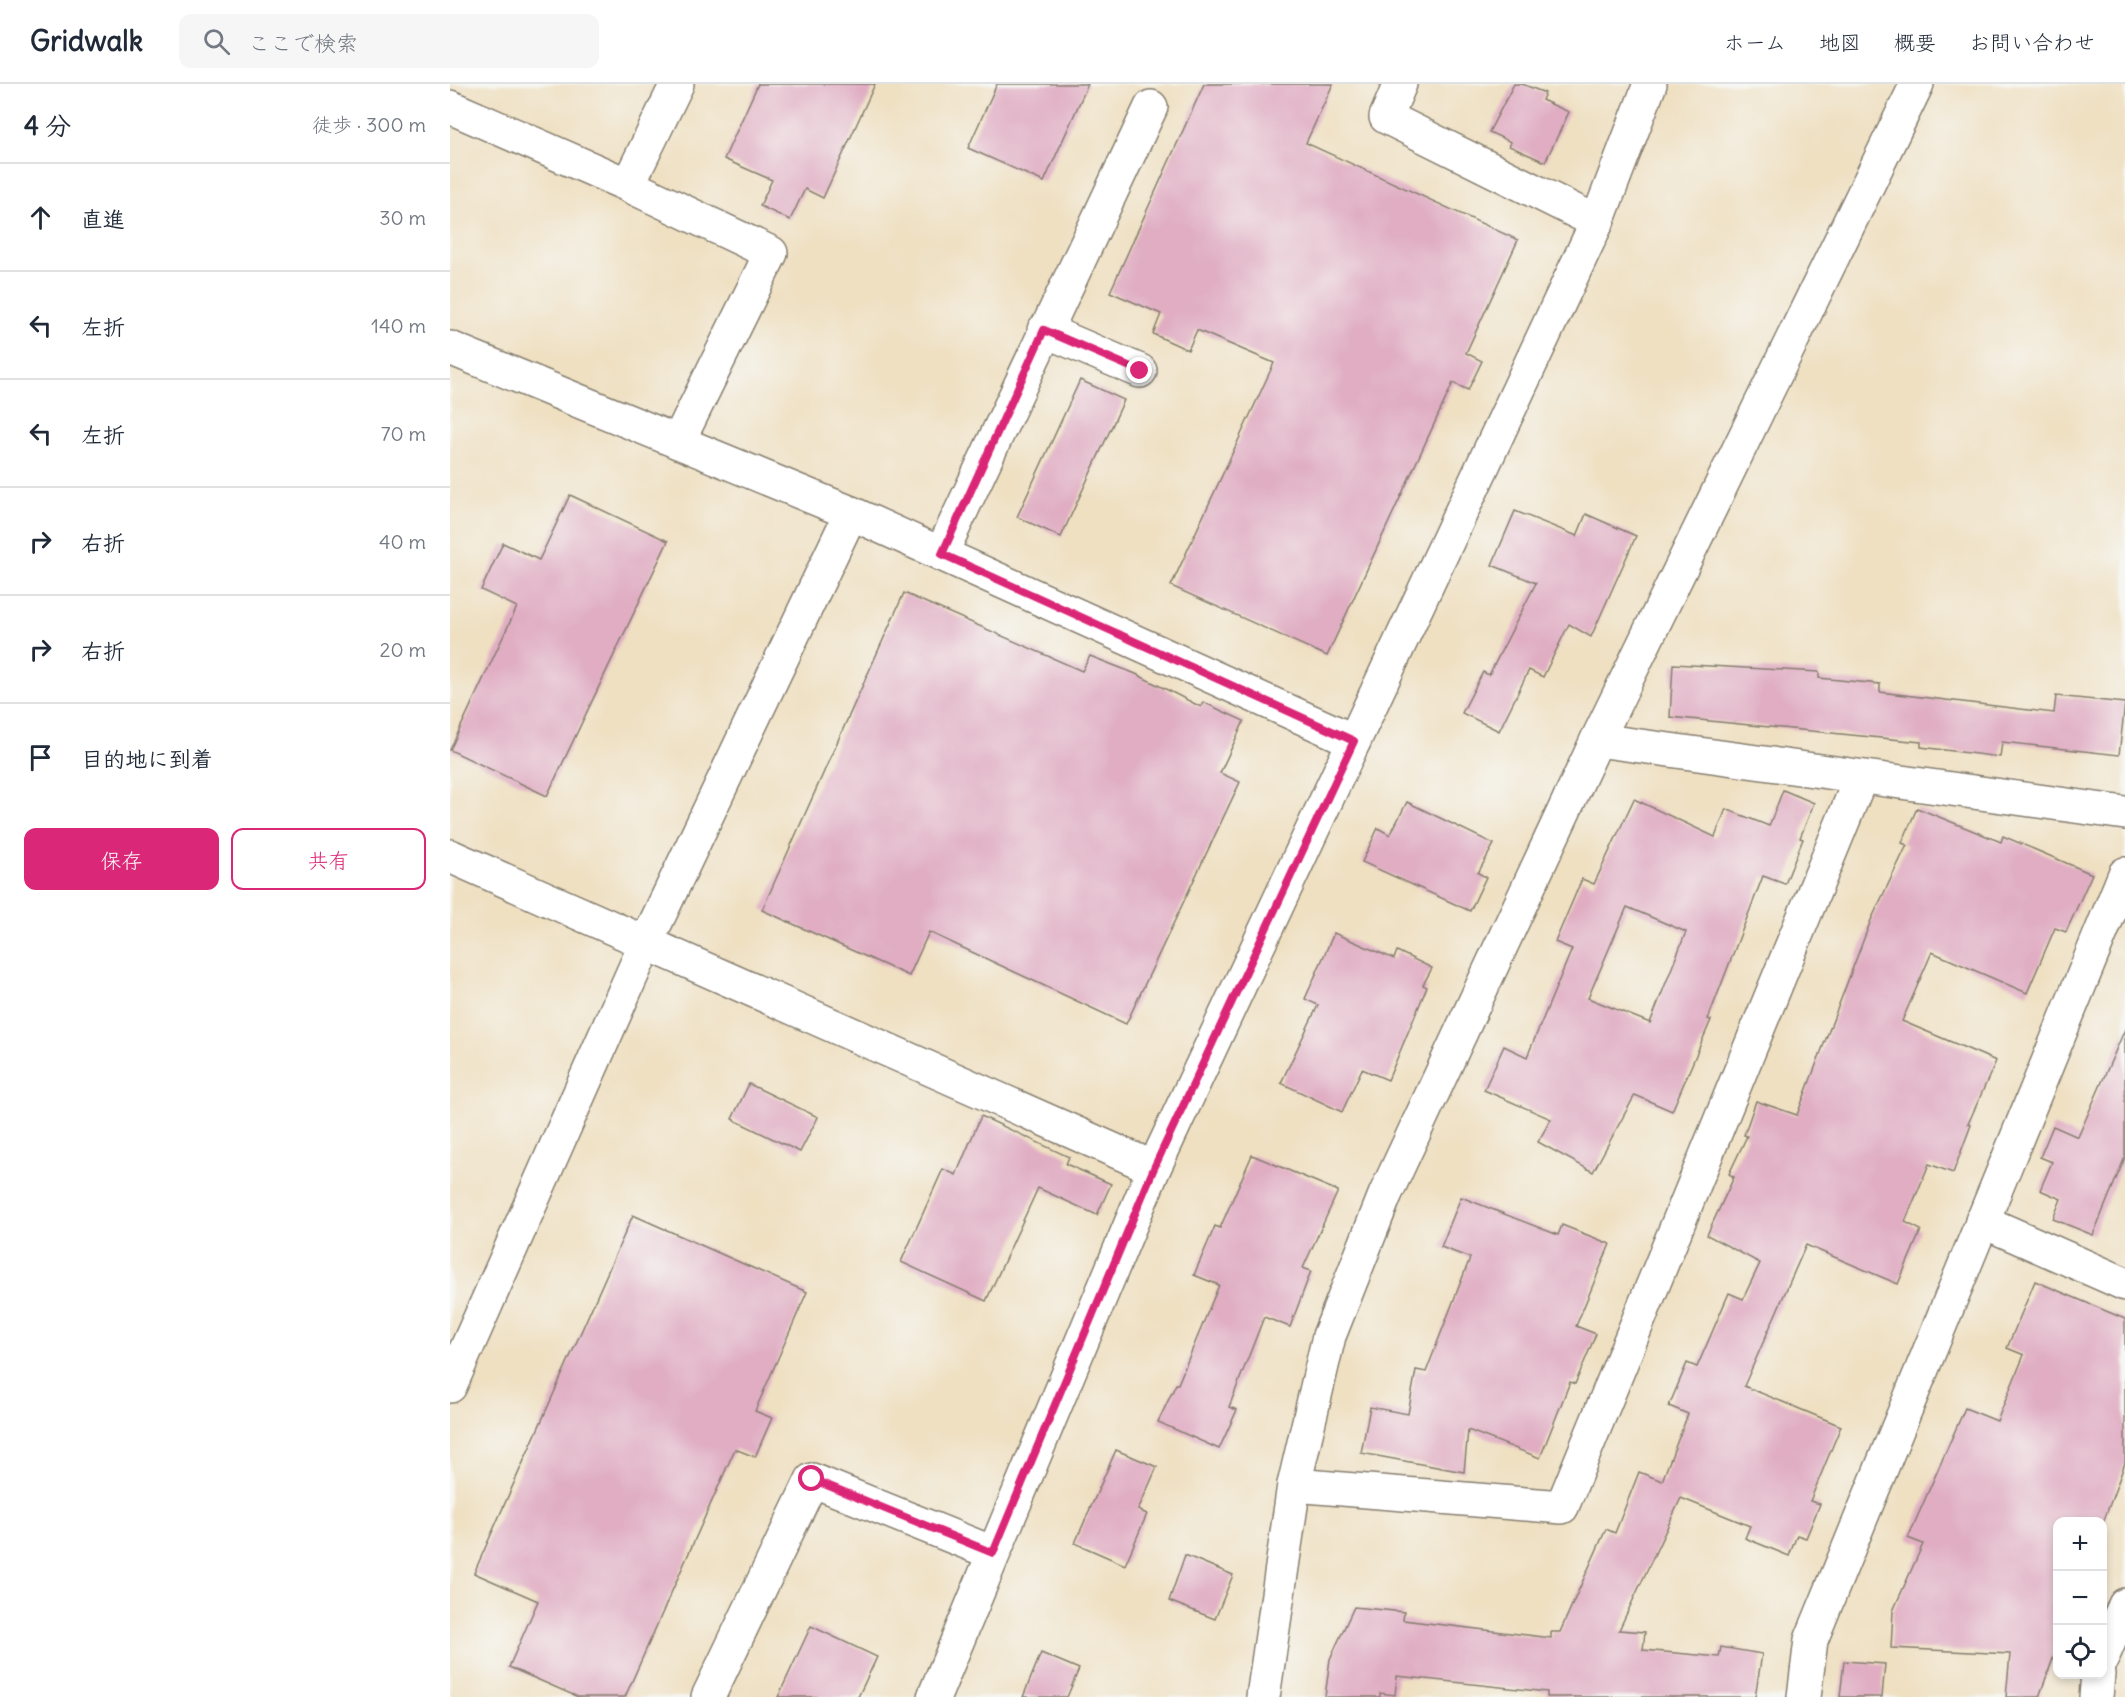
<!DOCTYPE html>
<html lang="ja">
<head>
<meta charset="utf-8">
<style>
  :root { --surface:#fff; --page:#f6f6f7; --text:#1f2937; --muted:#747a83; --line:#e0e1e3; --accent:#db2777 }
  body { margin:0; font-family:Delius,"Klee One",sans-serif; background:var(--page); color:var(--text) }
  .controls { position:absolute; right:18px; bottom:18px; display:grid; overflow:hidden; border-radius:12px; box-shadow:0 3px 9px #0003 }
  .controls button { width:54px; height:54px; display:grid; place-items:center; padding:0; border:0; border-bottom:2px solid var(--line); background:var(--surface); color:var(--text); font:30px sans-serif }
  .stop { position:absolute; width:18px; height:18px; margin:-14px; border:4px solid #db2777; border-radius:50%; background:#fff }
  .stop.end { background:#db2777; border-color:#fff; box-shadow:0 2px 6px #0008 }
  .list { margin:0; padding:0; list-style:none }
  h2 { display:flex; justify-content:space-between; align-items:center; height:78px; margin:0; padding:0 24px; font-size:26px }
  h2 small { font-size:20px; font-weight:400; color:var(--muted) }
  .list li { display:grid; grid-template-columns:39px 1fr auto; gap:18px; align-items:center; box-sizing:border-box; height:108px; padding:0 24px; border-top:2px solid var(--line) }
  .list b { display:block; font-size:22px; white-space:nowrap }
  .list em { font-size:20px; font-style:normal; color:var(--muted) }
  .actions { display:flex; gap:12px; padding:18px 24px }
  .actions a { flex:1; padding:14px 0; border:2px solid var(--accent); border-radius:12px; text-align:center; font-size:21px; color:var(--accent) }
  .actions .main { background:var(--accent); color:#fff }
  .icon { flex:none; width:33px; height:33px; fill:none; stroke:currentColor; stroke-width:2; stroke-linecap:round; stroke-linejoin:round }
  .map { position:relative; flex:none; width:1675px; height:1613px; overflow:hidden }
  header { display:flex; align-items:center; gap:36px; box-sizing:border-box; height:84px; padding:0 30px; background:var(--surface); border-bottom:2px solid var(--line) }
  header strong { font-size:28px }
  nav { display:flex; gap:33px; margin-inline-start:auto; font-size:21px }
  .search { width:420px; height:54px; background:var(--page); display:flex; align-items:center; gap:15px; box-sizing:border-box; padding:0 21px; border-radius:12px; color:var(--muted); font-size:22px }
  main { display:flex }
  aside { flex:1; background:var(--surface) }
  .map>svg:first-child { display:block }
  .building { fill:#e0adc3; fill-rule:evenodd }
  .lines { fill:none; stroke-linecap:round; stroke-linejoin:round }
  .minor-casing { stroke:#867e6f; stroke-width:36 }
  .minor { stroke:#fff; stroke-width:33 }
  .route { stroke:#db2777; stroke-width:8 }
</style>
</head>
<body>
<header>
<strong>Gridwalk</strong>
<div class="search"><svg class="icon" aria-label="search" viewBox="0 0 24 24"><circle cx="10" cy="10" r="6"/><path d="M15 15l6 6"/></svg>ここで検索</div>
<nav><a>ホーム</a><a>地図</a><a>概要</a><a>お問い合わせ</a></nav>
</header>
<main>
<aside>
<h2>4 分<small>徒歩 · 300 m</small></h2>
<ul class="list">
<li><svg class="icon" aria-label="ahead" viewBox="0 0 24 24"><path d="M12 20V5M6 11l6-6 6 6"/></svg><div><b>直進</b></div><em>30 m</em></li>
<li><svg class="icon" aria-label="left" viewBox="0 0 24 24"><path d="M17 20v-9H6M10 6l-5 5 5 5"/></svg><div><b>左折</b></div><em>140 m</em></li>
<li><svg class="icon" aria-label="left" viewBox="0 0 24 24"><path d="M17 20v-9H6M10 6l-5 5 5 5"/></svg><div><b>左折</b></div><em>70 m</em></li>
<li><svg class="icon" aria-label="right" viewBox="0 0 24 24"><path d="M7 20v-9h11M14 6l5 5-5 5"/></svg><div><b>右折</b></div><em>40 m</em></li>
<li><svg class="icon" aria-label="right" viewBox="0 0 24 24"><path d="M7 20v-9h11M14 6l5 5-5 5"/></svg><div><b>右折</b></div><em>20 m</em></li>
<li><svg class="icon" aria-label="arrive" viewBox="0 0 24 24"><path d="M6 21V4h12l-3 4 3 4H6"/></svg><div><b>目的地に到着</b></div></li>
</ul>
<div class="actions"><a class="main">保存</a><a>共有</a></div>
</aside>
<div class="map">
<svg width="1675" height="1613" viewBox="0 0 1675 1613">
  <rect width="100%" height="100%" fill="#f6f6f2"/>
  <filter id="ink" filterUnits="userSpaceOnUse"><feTurbulence type="fractalNoise" baseFrequency=".0167" numOctaves="2"/><feDisplacementMap in="SourceGraphic" scale="12" xChannelSelector="R" yChannelSelector="G"/><feConvolveMatrix kernelMatrix="1 2 1 2 8 2 1 2 1" color-interpolation-filters="sRGB"/></filter>
  <filter id="wash" filterUnits="userSpaceOnUse"><feTurbulence type="fractalNoise" baseFrequency=".008" numOctaves="4" result="noise"/><feDisplacementMap in="SourceGraphic" scale="24" xChannelSelector="R" yChannelSelector="G"/><feGaussianBlur stdDeviation="1.35" result="paint"/><feColorMatrix in="noise" values="0 0 0 0 0 0 0 0 0 0 0 0 0 0 0 0 0 1.4 0 .05"/><feComposite in="paint" operator="in"/></filter>
  <g filter="url(#wash)">
    <rect width="100%" height="100%" fill="#efe0c2"/>
    <g id="blocks">
      <!-- building -->
      <g class="building">
        <path d="M 308,0 L 425,0 L 373,114 L 355,105 L 340,136 L 310,122 L 322,96 L 274,75 Z"/>
        <path d="M 547,0 L 638,0 L 594,98 L 518,64 Z"/>
        <path d="M 754,0 L 883,0 L 856,59 L 1068,156 L 1016,269 L 1032,277 L 1018,306 L 1003,299 L 877,572 L 721,502 L 824,279 L 747,246 L 738,266 L 703,250 L 711,230 L 660,208 Z"/>
        <path d="M 1064,0 L 1072,0 L 1095,9 L 1092,16 L 1119,28 L 1095,78 L 1059,62 L 1061,58 L 1039,48 Z"/>
        <path d="M 630,296 L 674,316 L 611,453 L 567,433 Z"/>
        <path d="M 120,411 L 218,457 L 97,712 L 0,666 L 67,523 L 31,506 L 53,459 L 89,476 Z"/>
        <path d="M 1065,427 L 1127,452 L 1136,430 L 1186,452 L 1141,553 L 1119,540 L 1093,593 L 1079,586 L 1049,647 L 1012,629 L 1033,588 L 1039,591 L 1086,499 L 1042,481 Z"/>
        <path d="M 454,509 L 632,587 L 640,572 L 686,590 L 751,623 L 753,618 L 794,637 L 770,689 L 790,698 L 676,940 L 479,848 L 459,892 L 312,826 Z"/>
        <path d="M 1223,580 L 1369,588 L 1369,594 L 1430,600 L 1430,608 L 1604,629 L 1606,612 L 1675,619 L 1669,671 L 1552,658 L 1550,673 L 1471,663 L 1471,658 L 1220,633 Z"/>
        <path d="M 1333,706 L 1364,719 L 1350,754 L 1353,755 L 1335,800 L 1313,792 L 1258,935 L 1261,936 L 1222,1027 L 1185,1011 L 1143,1088 L 1088,1058 L 1101,1035 L 1034,1006 L 1054,962 L 1077,973 L 1122,865 L 1105,858 L 1132,795 L 1144,800 L 1184,715 L 1265,753 L 1276,725 L 1319,742 ZM 1177,823 L 1236,848 L 1200,939 L 1138,914 Z"/>
        <path d="M 957,718 L 1044,760 L 1028,789 L 1036,793 L 1020,827 L 912,778 L 928,744 L 940,751 Z"/>
        <path d="M 1467,724 L 1551,758 L 1553,752 L 1642,790 L 1616,848 L 1605,844 L 1577,909 L 1482,868 L 1452,937 L 1546,977 L 1518,1040 L 1521,1041 L 1503,1089 L 1479,1080 L 1455,1138 L 1471,1146 L 1448,1200 L 1356,1161 L 1294,1302 L 1391,1342 L 1360,1417 L 1370,1420 L 1356,1454 L 1347,1451 L 1339,1472 L 1295,1454 L 1300,1442 L 1231,1414 L 1169,1546 L 1195,1548 L 1193,1566 L 1269,1573 L 1271,1563 L 1312,1570 L 1305,1613 L 1097,1613 L 1097,1608 L 947,1592 L 945,1611 L 930,1609 L 930,1613 L 875,1613 L 880,1575 L 904,1523 L 954,1528 L 953,1536 L 1101,1554 L 1101,1548 L 1110,1548 L 1156,1445 L 1165,1449 L 1189,1388 L 1212,1397 L 1238,1330 L 1219,1322 L 1237,1279 L 1247,1283 L 1279,1209 L 1293,1215 L 1310,1179 L 1257,1151 L 1284,1093 L 1279,1090 L 1297,1052 L 1294,1051 L 1306,1017 L 1347,1031 L 1421,836 L 1457,761 L 1452,759 Z"/>
        <path d="M 884,849 L 944,875 L 947,867 L 982,884 L 973,901 L 977,903 L 938,996 L 912,985 L 892,1028 L 831,999 L 868,921 L 855,915 Z"/>
        <path d="M 1675,945 L 1675,1073 L 1643,1151 L 1603,1135 L 1611,1115 L 1590,1106 L 1602,1078 L 1590,1073 L 1603,1042 L 1628,1053 Z"/>
        <path d="M 299,1000 L 368,1033 L 350,1068 L 282,1035 Z"/>
        <path d="M 531,1032 L 619,1073 L 616,1080 L 661,1100 L 647,1131 L 588,1104 L 536,1217 L 451,1178 L 493,1085 L 506,1091 Z"/>
        <path d="M 802,1071 L 888,1107 L 853,1184 L 861,1187 L 840,1243 L 814,1233 L 779,1323 L 787,1326 L 769,1365 L 708,1338 L 726,1300 L 728,1300 L 769,1201 L 744,1191 L 765,1142 L 770,1144 Z"/>
        <path d="M 1011,1113 L 1108,1151 L 1112,1141 L 1160,1160 L 1126,1242 L 1146,1250 L 1125,1300 L 1120,1298 L 1090,1374 L 1018,1346 L 1014,1388 L 911,1369 L 920,1323 L 958,1330 L 966,1286 L 976,1288 L 1020,1174 L 991,1163 Z"/>
        <path d="M 183,1131 L 357,1208 L 305,1327 L 322,1334 L 305,1373 L 285,1365 L 175,1613 L 128,1613 L 59,1583 L 88,1517 L 24,1489 Z"/>
        <path d="M 1585,1197 L 1675,1235 L 1675,1379 L 1653,1439 L 1608,1437 L 1608,1561 L 1589,1613 L 1556,1613 L 1560,1570 L 1441,1564 L 1443,1527 L 1473,1460 L 1458,1454 L 1515,1324 L 1547,1337 L 1574,1271 L 1557,1264 Z"/>
        <path d="M 666,1366 L 707,1383 L 688,1426 L 697,1430 L 675,1481 L 625,1459 Z"/>
        <path d="M 735,1471 L 783,1491 L 765,1535 L 719,1517 Z"/>
        <path d="M 361,1542 L 427,1573 L 408,1613 L 328,1613 Z"/>
        <path d="M 591,1569 L 629,1585 L 617,1613 L 573,1613 Z"/>
        <path d="M 1394,1577 L 1435,1580 L 1432,1613 L 1390,1613 Z"/>
      </g>
    </g>
  </g>
  <g filter="url(#ink)">
    <use href="#blocks" fill-opacity="0" stroke="#867e6f" stroke-width="1.5"/>
    <g class="lines">
      <!-- minor casing -->
      <g class="minor-casing">
        <g id="minor">
          <path d="M 950,0 L 936,33 L 1147,138"/>
          <path d="M 0,23 L 178,101 L 321,169 L 228,358"/>
          <path d="M 178,101 L 227,0"/>
          <path d="M 594,246 L 690,287"/>
          <path d="M 0,264 L 401,429 L 904,657"/>
          <path d="M 491,470 L 701,23"/>
          <path d="M 1147,656 L 1675,729"/>
          <path d="M 0,772 L 704,1084"/>
          <path d="M 1532,1137 L 1675,1200"/>
          <path d="M 0,1302 L 196,859 L 401,429"/>
          <path d="M 844,1401 L 1112,1423 L 1411,693"/>
          <path d="M 1652,1574 L 1675,1521"/>
          <path d="M 258,1613 L 362,1396 L 543,1469"/>
          <path d="M 484,1613 L 704,1084 L 1147,138 L 1200,0"/>
          <path d="M 813,1613 L 844,1401 L 879,1252 L 935,1111 L 1147,656 L 1467,0"/>
          <path d="M 1354,1613 L 1361,1556 L 1675,790"/>
          <path d="M 1646,1613 L 1648,1590"/>
        </g>
      </g>
      <!-- minor -->
      <use href="#minor" class="minor"/>
    </g>
  </g>
  <g class="lines" filter="url(#ink)">
    <!-- route -->
    <path class="route" d="M 362,1395 L 543,1469 L 704,1084 L 904,657 L 492,470 L 594,246 L 690,287"/>
  </g>
</svg>
<div class="controls">
<button>+</button>
<button>−</button>
<button><svg class="icon" aria-label="locate" viewBox="0 0 24 24"><circle cx="12" cy="12" r="6"/><path d="M12 2v4M12 18v4M2 12h4M18 12h4"/></svg></button>
</div>
<div class="stop" style="left:362px;top:1395px"></div>
<div class="stop end" style="left:690px;top:287px"></div>
</div>
</main>
</body>
</html>
